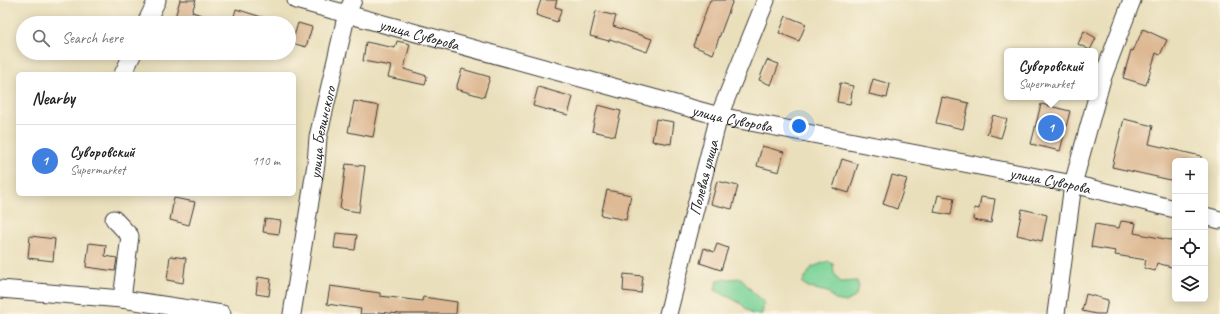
<!DOCTYPE html>
<html lang="en">
<head>
<meta charset="utf-8">
<style>
  :root { --surface:#fff; --page:#f2f2f2; --text:#202124; --muted:#757577; --line:#e0e0e0; --accent:#7c3aed }
  body { margin:0; font-family:Caveat,sans-serif; background:var(--page); color:var(--text) }
  .controls { position:absolute; right:12px; bottom:12px; display:grid; overflow:hidden; border-radius:6px; box-shadow:0 2px 10px #0003 }
  .controls button { width:36px; height:36px; display:grid; place-items:center; padding:0; border:0; border-bottom:1px solid var(--line); background:var(--surface); color:var(--text); font:20px sans-serif }
  .you { position:absolute; left:799px; top:126px; width:14px; height:14px; margin:-10px; border:3px solid #fff; border-radius:50%; background:#1a73e8; box-shadow:0 0 0 6px #1a73e833 }
  .badge { display:grid; place-items:center; width:26px; height:26px; border-radius:50%; background:var(--accent); color:#fff; font-size:13px; font-weight:700 }
  .pin { position:absolute; translate:-50% -50%; border:2px solid #fff; box-shadow:0 1px 4px #0006 }
  .popup { position:absolute; left:1004px; top:48px; width:94px; height:52px; box-sizing:border-box; display:grid; place-content:center; border-radius:6px; background:var(--surface); filter:drop-shadow(0 1px 3px #0005); font-size:13px; white-space:nowrap; color:var(--muted) }
  .popup b { font-size:15px; color:var(--text) }
  .popup::after { content:''; position:absolute; left:50%; top:100%; margin-left:-8px; border:8px solid transparent; border-top-color:var(--surface) }
  .list { margin:0; padding:0; list-style:none }
  h2 { display:flex; justify-content:space-between; align-items:center; height:52px; margin:0; padding:0 16px; font-size:17px }
  h2 small { font-size:13px; font-weight:400; color:var(--muted) }
  .list li { display:grid; grid-template-columns:26px 1fr auto; gap:12px; align-items:center; box-sizing:border-box; height:72px; padding:0 16px; border-top:1px solid var(--line) }
  .list b { display:block; font-size:15px; white-space:nowrap }
  .list p { margin:0; font-size:13px; white-space:nowrap; color:var(--muted) }
  .list em { font-size:13px; font-style:normal; color:var(--muted) }
  .icon { flex:none; width:22px; height:22px; fill:none; stroke:currentColor; stroke-width:2; stroke-linecap:round; stroke-linejoin:round }
  .map { position:relative; flex:none; width:1220px; height:314px; overflow:hidden }
  .search { position:absolute; background:var(--surface); box-shadow:0 2px 10px #0003; left:16px; top:16px; width:280px; height:44px; display:flex; align-items:center; gap:10px; box-sizing:border-box; padding:0 14px; border-radius:22px; color:var(--muted); font-size:15px }
  .panel { position:absolute; background:var(--surface); box-shadow:0 2px 10px #0003; left:16px; top:72px; width:280px; height:124px; border-radius:6px }
  .map>svg:first-child { display:block }
  .green { fill:#7bd399; stroke:#4c785a }
  .building { fill:#ddb893 }
  .lines { fill:none; stroke-linecap:round; stroke-linejoin:round }
  .minor-casing { stroke:#3b3934; stroke-width:19 }
  .minor { stroke:#fff; stroke-width:17 }
  .labels { text-anchor:middle; stroke-width:4; stroke-linejoin:round; paint-order:stroke }
  .street-label { font-size:16px; fill:#1c1c1c; stroke:#fcf5e5 }
</style>
</head>
<body>
<div class="map">
<svg width="1220" height="314" viewBox="0 0 1220 314">
  <rect width="100%" height="100%" fill="#fcf5e5"/>
  <filter id="ink" filterUnits="userSpaceOnUse"><feTurbulence type="fractalNoise" baseFrequency=".025" numOctaves="2"/><feDisplacementMap in="SourceGraphic" scale="8" xChannelSelector="R" yChannelSelector="G"/><feConvolveMatrix kernelMatrix="1 2 1 2 8 2 1 2 1" color-interpolation-filters="sRGB"/></filter>
  <filter id="wash" filterUnits="userSpaceOnUse"><feTurbulence type="fractalNoise" baseFrequency=".012" numOctaves="4" result="noise"/><feDisplacementMap in="SourceGraphic" scale="16" xChannelSelector="R" yChannelSelector="G"/><feGaussianBlur stdDeviation="0.9" result="paint"/><feColorMatrix in="noise" values="0 0 0 0 0 0 0 0 0 0 0 0 0 0 0 0 0 1.4 0 .05"/><feComposite in="paint" operator="in"/></filter>
  <g filter="url(#wash)">
    <rect width="100%" height="100%" fill="#e9dfbb"/>
    <!-- green -->
    <g class="green">
      <path d="M 828,261 L 833,264 L 834,273 L 840,282 L 857,281 L 859,287 L 855,297 L 846,302 L 835,300 L 828,292 L 810,288 L 802,283 L 812,267 Z"/>
      <path d="M 741,278 C 745,282 748,287 752,291 C 756,296 761,297 764,303 L 762,314 L 752,314 L 740,303 L 715,290 L 717,280 Z"/>
    </g>
    <g id="blocks">
      <!-- building -->
      <g class="building">
        <path d="M 180,0 L 196,0 L 192,12 L 217,20 L 216,23 L 181,23 L 174,21 Z"/>
        <path d="M 541,0 L 557,0 L 555,7 L 562,9 L 557,22 L 536,15 Z"/>
        <path d="M 710,0 L 733,0 L 713,54 L 693,46 Z"/>
        <path d="M 236,9 L 271,20 L 271,23 L 232,23 Z"/>
        <path d="M 596,11 L 616,16 L 613,26 L 652,39 L 647,52 L 610,39 L 609,41 L 590,36 Z"/>
        <path d="M 786,16 L 806,24 L 799,41 L 779,33 Z"/>
        <path d="M 298,23 L 312,27 L 306,47 L 292,43 Z"/>
        <path d="M 1143,29 L 1167,40 L 1160,55 L 1156,53 L 1146,85 L 1123,78 L 1131,50 L 1133,51 Z"/>
        <path d="M 1084,31 L 1096,38 L 1090,50 L 1078,44 Z"/>
        <path d="M 397,41 L 410,44 L 404,69 L 427,76 L 425,85 L 388,77 L 391,66 L 363,61 L 366,42 L 395,48 Z"/>
        <path d="M 767,60 L 779,64 L 771,85 L 759,80 Z"/>
        <path d="M 462,69 L 490,77 L 484,97 L 456,89 Z"/>
        <path d="M 873,79 L 890,84 L 887,98 L 869,94 Z"/>
        <path d="M 840,83 L 853,86 L 850,104 L 837,102 Z"/>
        <path d="M 538,87 L 573,97 L 568,115 L 533,106 Z"/>
        <path d="M 942,97 L 969,103 L 963,129 L 936,123 Z"/>
        <path d="M 354,101 L 379,106 L 373,137 L 348,132 Z"/>
        <path d="M 1041,104 L 1070,111 L 1060,151 L 1031,144 Z"/>
        <path d="M 598,105 L 621,111 L 615,136 L 592,131 Z"/>
        <path d="M 993,115 L 1007,119 L 1001,138 L 987,134 Z"/>
        <path d="M 656,119 L 674,122 L 671,144 L 652,141 Z"/>
        <path d="M 1124,119 L 1153,126 L 1149,144 L 1201,156 L 1201,161 L 1175,161 L 1175,181 L 1112,167 Z"/>
        <path d="M 762,146 L 784,152 L 779,172 L 757,166 Z"/>
        <path d="M 842,159 L 858,164 L 849,193 L 833,188 Z"/>
        <path d="M 346,164 L 365,166 L 359,212 L 340,209 Z"/>
        <path d="M 892,175 L 907,179 L 897,209 L 883,204 Z"/>
        <path d="M 717,181 L 738,186 L 732,209 L 711,204 Z"/>
        <path d="M 607,190 L 631,195 L 626,220 L 601,215 Z"/>
        <path d="M 938,195 L 954,198 L 951,215 L 934,212 Z"/>
        <path d="M 981,197 L 995,199 L 991,223 L 973,220 L 974,208 L 979,209 Z"/>
        <path d="M 174,198 L 195,202 L 189,225 L 170,220 Z"/>
        <path d="M 1022,209 L 1047,215 L 1042,241 L 1017,235 Z"/>
        <path d="M 265,219 L 281,221 L 279,234 L 263,232 Z"/>
        <path d="M 1121,221 L 1136,223 L 1134,233 L 1175,241 L 1175,268 L 1157,263 L 1155,271 L 1144,268 L 1146,260 L 1115,255 L 1116,251 L 1091,247 L 1095,224 L 1119,228 Z"/>
        <path d="M 336,233 L 357,235 L 355,250 L 334,248 Z"/>
        <path d="M 30,236 L 55,239 L 53,261 L 28,258 Z"/>
        <path d="M 89,243 L 106,245 L 105,256 L 117,258 L 115,271 L 86,267 Z"/>
        <path d="M 717,244 L 728,248 L 721,270 L 700,263 L 704,248 L 714,252 Z"/>
        <path d="M 170,256 L 186,258 L 183,283 L 167,280 Z"/>
        <path d="M 624,274 L 643,276 L 641,293 L 623,291 Z"/>
        <path d="M 258,277 L 271,279 L 269,296 L 256,294 Z"/>
        <path d="M 330,286 L 380,293 L 380,296 L 422,301 L 423,297 L 457,302 L 456,314 L 400,314 L 378,312 L 378,314 L 360,314 L 361,309 L 327,304 Z"/>
        <path d="M 1086,294 L 1108,300 L 1105,314 L 1096,314 L 1082,311 Z"/>
      </g>
    </g>
  </g>
  <g filter="url(#ink)">
    <use href="#blocks" fill-opacity="0" stroke="#3b3934" stroke-width="1"/>
    <g class="lines">
      <!-- minor casing -->
      <g class="minor-casing">
        <g id="minor">
          <path id="s1" d="M 296,0 L 719,116 L 1073,184 L 1175,209"/>
          <path d="M 146,23 L 157,0"/>
          <path d="M 123,74 L 133,53"/>
          <path d="M 1205,216 L 1220,220"/>
          <path d="M 114,219 L 130,236 L 122,299"/>
          <path d="M 0,289 L 122,299 L 222,314"/>
          <path id="s2" d="M 292,314 L 316,164 L 318,137 L 347,13 L 353,0"/>
          <path id="s3" d="M 668,314 L 719,116 L 766,0"/>
          <path d="M 1056,314 L 1073,184 L 1102,79 L 1132,0"/>
        </g>
      </g>
      <!-- minor -->
      <use href="#minor" class="minor"/>
    </g>
  </g>
  <g class="labels">
    <!-- street labels -->
    <g class="street-label">
      <text dy="6" stroke="none"><textPath href="#s1" startOffset="128">улица Суворова</textPath></text>
      <text dy="6" stroke="none"><textPath href="#s1" startOffset="452">улица Суворова</textPath></text>
      <text dy="6" stroke="none"><textPath href="#s2" startOffset="184">улица Белинского</textPath></text>
      <text dy="6" stroke="none"><textPath href="#s3" startOffset="141">Полевая улица</textPath></text>
      <text dy="6" stroke="none"><textPath href="#s1" startOffset="776">улица Суворова</textPath></text>
    </g>
  </g>
</svg>
<div class="controls">
<button>+</button>
<button>−</button>
<button><svg class="icon" aria-label="locate" viewBox="0 0 24 24"><circle cx="12" cy="12" r="6"/><path d="M12 2v4M12 18v4M2 12h4M18 12h4"/></svg></button>
<button><svg class="icon" aria-label="layers" viewBox="0 0 24 24"><path d="M12 4l9 5-9 5-9-5zM3 14l9 5 9-5"/></svg></button>
</div>
<div class="you"></div>
<div class="pin badge" style="left:1051px;top:128px;background:#3f7fe0">1</div>
<div class="popup"><b>Суворовский</b>Supermarket</div>
<div class="search"><svg class="icon" aria-label="search" viewBox="0 0 24 24"><circle cx="10" cy="10" r="6"/><path d="M15 15l6 6"/></svg>Search here</div>
<section class="panel">
<h2>Nearby<small></small></h2>
<ul class="list">
<li><span class="badge" style="background:#3f7fe0">1</span><div><b>Суворовский</b><p>Supermarket</p></div><em>110 m</em></li>
</ul>
</section>
</div>
</body>
</html>
